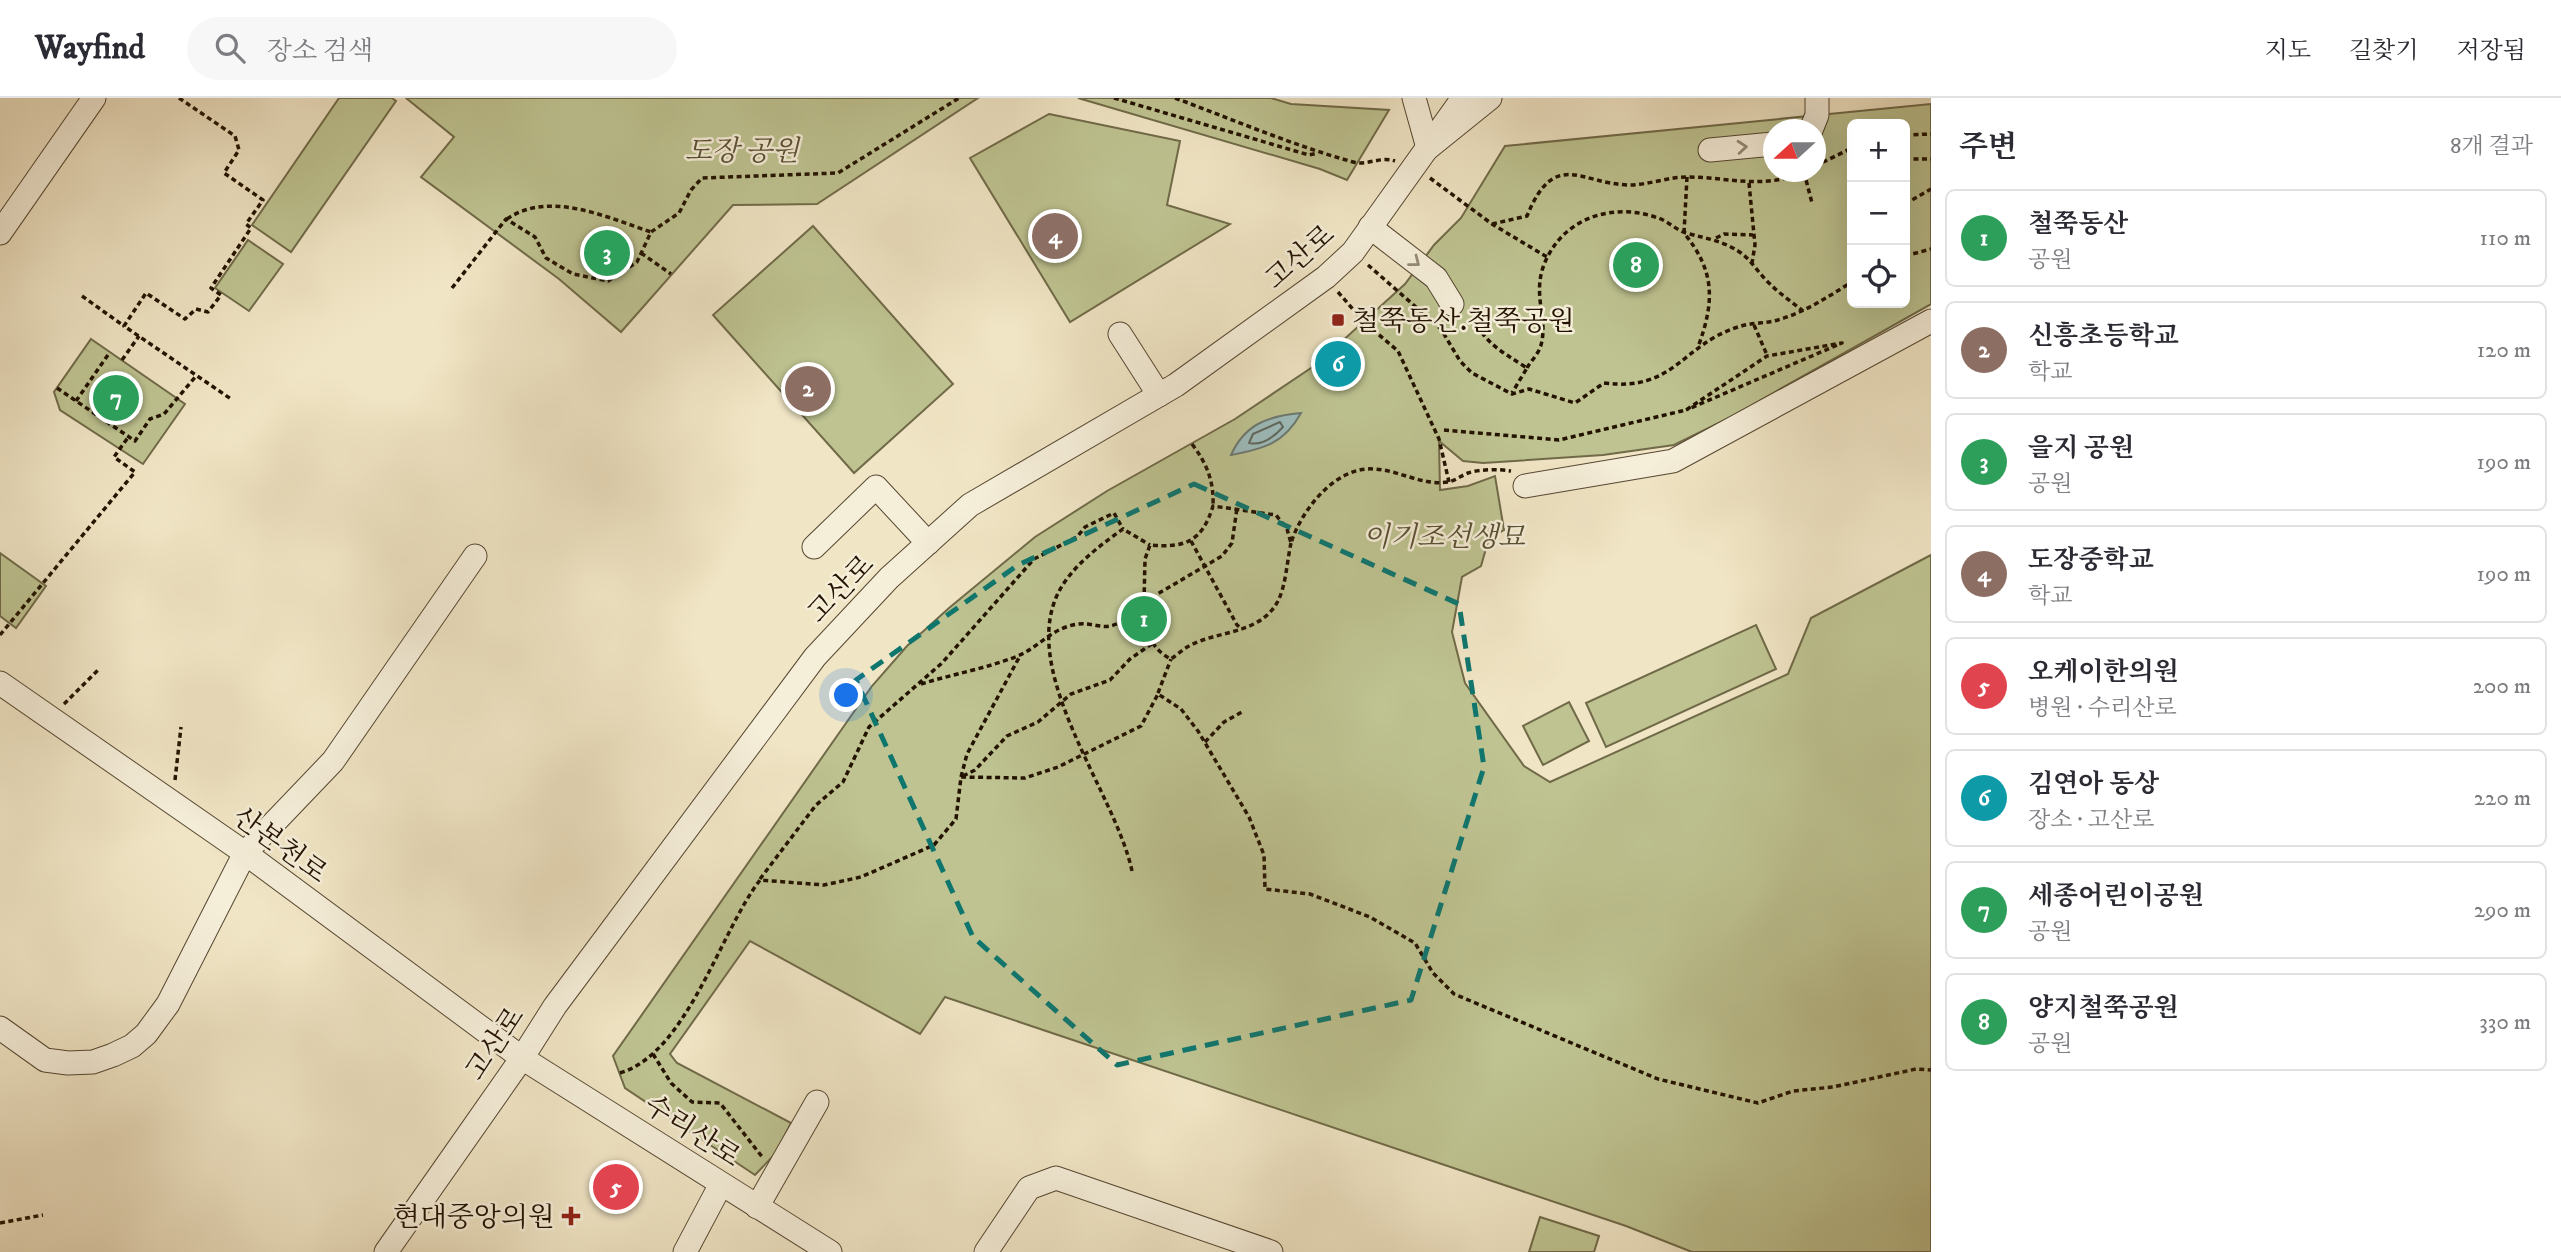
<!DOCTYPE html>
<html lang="ko">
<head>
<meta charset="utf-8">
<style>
  :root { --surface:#fff; --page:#f7f7f7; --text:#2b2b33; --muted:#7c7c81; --line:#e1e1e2; --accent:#d93025 }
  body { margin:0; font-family:"IM FELL DW Pica","Noto Serif KR",serif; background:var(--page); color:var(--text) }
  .controls { position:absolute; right:21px; top:21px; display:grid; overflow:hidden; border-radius:10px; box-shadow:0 7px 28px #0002 }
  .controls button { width:63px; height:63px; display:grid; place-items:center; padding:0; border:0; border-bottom:2px solid var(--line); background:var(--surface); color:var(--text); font:35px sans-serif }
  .compass { position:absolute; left:1763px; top:21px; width:63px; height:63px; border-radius:50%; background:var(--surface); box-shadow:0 7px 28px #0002; rotate:249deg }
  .you { position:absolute; left:847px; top:598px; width:24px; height:24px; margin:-18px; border:5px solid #fff; border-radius:50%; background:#1a73e8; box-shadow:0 0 0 10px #1a73e833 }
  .badge { display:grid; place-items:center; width:46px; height:46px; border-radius:50%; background:var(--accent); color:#fff; font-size:23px; font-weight:700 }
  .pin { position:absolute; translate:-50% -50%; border:4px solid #fff; box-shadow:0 2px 7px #0006 }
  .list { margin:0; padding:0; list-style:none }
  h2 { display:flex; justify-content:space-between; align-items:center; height:91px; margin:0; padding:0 28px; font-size:30px }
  h2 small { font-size:23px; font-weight:400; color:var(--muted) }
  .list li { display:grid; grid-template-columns:46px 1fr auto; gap:21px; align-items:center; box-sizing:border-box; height:98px; margin:0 14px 14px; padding:0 14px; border:2px solid var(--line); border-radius:10px }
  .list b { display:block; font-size:26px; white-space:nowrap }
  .list p { margin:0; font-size:23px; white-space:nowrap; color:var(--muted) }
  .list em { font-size:23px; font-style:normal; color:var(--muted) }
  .icon { flex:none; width:38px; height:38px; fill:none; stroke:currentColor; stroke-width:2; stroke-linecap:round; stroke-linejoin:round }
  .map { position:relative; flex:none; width:1931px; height:1154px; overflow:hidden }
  header { display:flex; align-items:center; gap:42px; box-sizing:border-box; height:98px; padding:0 35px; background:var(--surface); border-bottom:2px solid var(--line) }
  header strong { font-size:33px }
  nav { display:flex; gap:38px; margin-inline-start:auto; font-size:24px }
  .search { width:490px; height:63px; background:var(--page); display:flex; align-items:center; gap:18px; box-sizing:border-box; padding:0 24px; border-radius:38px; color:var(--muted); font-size:26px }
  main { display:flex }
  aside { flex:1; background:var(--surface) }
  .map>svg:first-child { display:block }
  .green { fill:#bec391; stroke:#706a48; stroke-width:2; fill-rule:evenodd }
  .water { fill:#9dbdbd; stroke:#6c7971; stroke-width:2 }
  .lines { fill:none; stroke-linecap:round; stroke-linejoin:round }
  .shore { stroke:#60685e; stroke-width:2 }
  .minor-casing { stroke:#564731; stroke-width:25 }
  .path { stroke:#231200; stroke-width:3.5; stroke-dasharray:5 3.5; stroke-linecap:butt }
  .minor { stroke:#f5eed9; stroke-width:23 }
  .oneway { stroke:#968b77 }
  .marked { fill:none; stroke:#0f766e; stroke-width:5; stroke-dasharray:14 9; stroke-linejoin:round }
  .poi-dot { fill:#8f2418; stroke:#f5eed9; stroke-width:2.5 }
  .labels { text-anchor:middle; stroke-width:5; stroke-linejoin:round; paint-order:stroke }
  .park-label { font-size:28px; font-style:italic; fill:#595033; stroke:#f5eed9 }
  .street-label { font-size:28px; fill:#231200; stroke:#f5eed9 }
  .poi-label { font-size:28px; fill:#231200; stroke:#f5eed9; text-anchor:start }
</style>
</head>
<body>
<header>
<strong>Wayfind</strong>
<div class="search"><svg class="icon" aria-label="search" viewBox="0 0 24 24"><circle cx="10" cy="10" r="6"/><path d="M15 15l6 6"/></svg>장소 검색</div>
<nav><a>지도</a><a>길찾기</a><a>저장됨</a></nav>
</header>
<main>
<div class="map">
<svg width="1931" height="1154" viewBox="0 0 1931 1154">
  <rect width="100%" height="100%" fill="#f0e5c5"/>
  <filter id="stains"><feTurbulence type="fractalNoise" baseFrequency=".00286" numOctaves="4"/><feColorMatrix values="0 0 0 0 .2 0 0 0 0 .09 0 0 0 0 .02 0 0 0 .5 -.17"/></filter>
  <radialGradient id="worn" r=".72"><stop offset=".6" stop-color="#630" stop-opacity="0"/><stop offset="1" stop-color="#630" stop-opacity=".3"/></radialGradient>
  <!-- green -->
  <g class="green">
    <path d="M 339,0 L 392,0 L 396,3 L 291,154 L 252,127 Z"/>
    <path d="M 406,0 L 978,0 L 817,106 L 733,107 L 621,234 L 559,181 L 421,79 L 454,39 Z"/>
    <path d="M 1078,0 L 1271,0 L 1291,6 L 1389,12 L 1347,82 L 1320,71 Z"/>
    <path d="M 1931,6 L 1931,206 L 1727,321 L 1674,347 L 1603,357 L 1483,365 L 1463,363 L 1439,343 L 1440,392 L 1468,388 L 1495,378 L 1504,432 L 1489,440 L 1481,468 L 1462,479 L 1452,534 L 1465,585 L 1524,668 L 1550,684 L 1788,576 L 1811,520 L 1931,457 L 1931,1154 L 1692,1154 L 1626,1128 L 945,899 L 920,936 L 750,843 L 670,956 L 677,965 L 791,1025 L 776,1055 L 755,1077 L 625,990 L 613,958 L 872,588 L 907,548 L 949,510 L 1035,439 L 1107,393 L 1235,321 L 1317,266 L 1405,186 L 1434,147 L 1461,120 L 1505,48 ZM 1852,26 L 1905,26 L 1905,205 L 1852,205 ZM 1773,32 L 1815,32 L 1815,74 L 1773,74 Z"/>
    <path d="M 1049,16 L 1180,43 L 1167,107 L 1230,126 L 1070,224 L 970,60 Z"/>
    <path d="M 813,128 L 953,286 L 854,375 L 713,217 Z"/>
    <path d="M 248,142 L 283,166 L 249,213 L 215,190 Z"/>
    <path d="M 91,241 L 185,306 L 143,366 L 60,312 L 54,294 Z"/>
    <path d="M 0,455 L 46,488 L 16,530 L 0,518 Z"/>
    <path d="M 1756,527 L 1776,571 L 1606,649 L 1586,605 Z"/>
    <path d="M 1569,604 L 1589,643 L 1543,667 L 1523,628 Z"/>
    <path d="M 1540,1119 L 1599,1138 L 1594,1154 L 1529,1154 Z"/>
  </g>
  <!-- water -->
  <path class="water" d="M 1301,315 C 1284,346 1263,351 1231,357 C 1245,326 1268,318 1301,315 Z"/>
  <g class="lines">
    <!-- shore -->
    <path class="shore" d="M 1280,324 L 1283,329 C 1274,339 1262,348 1249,345 L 1253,336 Z"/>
    <!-- minor casing -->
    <g class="minor-casing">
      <g id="minor">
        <path d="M 1414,0 L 1428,50 L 1490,0"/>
        <path d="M 1811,32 L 1817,17 L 1817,0"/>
        <path d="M 1710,52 L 1773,46"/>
        <path d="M 1370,129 L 1436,180 L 1452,206"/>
        <path d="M 0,135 L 94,0"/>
        <path d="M 1120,236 L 1159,297"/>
        <path d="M 1525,388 L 1673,363 L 1931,223"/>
        <path d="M 814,449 L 876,389 L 928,445"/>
        <path d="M 0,585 L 245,755 L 522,960 L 830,1154"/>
        <path d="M 0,930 L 45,962 L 68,965 L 93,964 L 113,957 L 132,948 L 146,936 L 168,906 L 245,755 L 333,663 L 475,458"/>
        <path d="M 757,1109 L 817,1004"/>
        <path d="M 386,1154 L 522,960 L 555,908 L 815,559 L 889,480 L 970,407 L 1176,287 L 1326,179 L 1353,154 L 1463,0"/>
        <path d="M 685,1154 L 721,1086"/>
        <path d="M 986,1154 L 1029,1090 L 1056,1080 L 1271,1154"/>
      </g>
    </g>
    <!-- path -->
    <g class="path">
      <path d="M 179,0 L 235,38 L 239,52 L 224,75 L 263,102 L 246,126 L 251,130 L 211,190 L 221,197 L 208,214 L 196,211 L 185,221 L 146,195 L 124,228 L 231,301"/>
      <path d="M 1114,0 L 1309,57 L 1318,55"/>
      <path d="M 1175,0 C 1234,22 1292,47 1353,64 C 1367,68 1380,58 1395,63"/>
      <path d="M 1905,37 L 1931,36"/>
      <path d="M 1905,61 L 1931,61"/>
      <path d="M 1815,68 L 1852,50"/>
      <path d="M 1804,74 L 1812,105"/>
      <path d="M 1687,79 L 1684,135 C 1715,173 1715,203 1698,249"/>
      <path d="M 1430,80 L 1492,126 L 1547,159"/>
      <path d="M 1749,85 L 1755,147 L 1752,165"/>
      <path d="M 1905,106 L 1931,91"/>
      <path d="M 507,121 C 549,92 606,119 651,134"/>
      <path d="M 1492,126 L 1527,118 C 1555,50 1580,86 1629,87 C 1648,87 1668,79 1687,79 C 1728,79 1764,92 1803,74"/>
      <path d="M 1716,140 L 1724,136 L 1753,137"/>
      <path d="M 641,155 L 671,176"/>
      <path d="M 1905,158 L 1931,151"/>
      <path d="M 1368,167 L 1441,231 L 1460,263 L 1472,275 L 1512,296 L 1529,291 L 1575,305 L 1604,285 C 1675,294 1681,247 1738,229 C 1752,224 1767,226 1781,221 C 1807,213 1829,198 1852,184"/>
      <path d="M 452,190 L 506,121 L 535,139 L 546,160 L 573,176 L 608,183 L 637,164 L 651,134 L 679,115 L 691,92 L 702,80 L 838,75 L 959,0"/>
      <path d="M 1338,194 L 1364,224 L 1398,253 L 1439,341 L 1449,384"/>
      <path d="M 82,198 L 124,228"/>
      <path d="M 1472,211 C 1479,243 1501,253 1527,270 L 1512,295"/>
      <path d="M 1754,227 L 1767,257"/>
      <path d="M 122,262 L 139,238"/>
      <path d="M 1527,270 C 1531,263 1539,255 1541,247 C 1549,219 1529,193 1548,158 C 1569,117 1617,105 1658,120 C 1668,123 1676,132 1686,135 C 1707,141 1722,142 1741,155 C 1752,163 1759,176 1770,186 C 1780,196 1792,204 1803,213"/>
      <path d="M 57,290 L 135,343 L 150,321 L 164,316 L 196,278"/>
      <path d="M 76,303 L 110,254"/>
      <path d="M 1444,332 L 1559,342 L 1686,312 L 1767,258 L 1842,245 L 1686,312"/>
      <path d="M 1192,346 C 1207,366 1214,383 1213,408"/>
      <path d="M 1191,443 L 1237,527 L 1242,531"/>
      <path d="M 1291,445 C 1287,463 1286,487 1278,503 C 1260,537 1218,532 1189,548 C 1183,551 1177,557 1171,561 C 1150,551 1145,530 1140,508 L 1144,504 L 1145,461 L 1150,447 C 1185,450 1202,444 1213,408 L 1276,417 L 1287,431 L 1291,445 C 1301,413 1335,368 1374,371 C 1399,372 1422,388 1448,384 C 1455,383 1462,377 1468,375 C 1480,371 1499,371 1511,373"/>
      <path d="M 1144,504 L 1222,458 L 1232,445 L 1237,410"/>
      <path d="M 0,537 L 135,374 L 114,359 L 129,338"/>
      <path d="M 921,586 C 953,576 989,570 1020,557 C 1037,549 1049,535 1066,529 C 1100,517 1102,546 1140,508"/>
      <path d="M 1158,595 L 1171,561"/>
      <path d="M 64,606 L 99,571"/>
      <path d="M 1205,644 L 1224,624 L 1242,614"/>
      <path d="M 963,678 L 975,672 L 1007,638 L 1038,624 L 1071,596 L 1110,582 L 1130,561 L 1153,545"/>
      <path d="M 961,679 L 967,656 L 1021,556"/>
      <path d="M 175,682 L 181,629"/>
      <path d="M 1132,773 C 1115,692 1010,565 1064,485 C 1079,463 1102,446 1123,431 L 1150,447"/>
      <path d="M 760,781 L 816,707 L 843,684 L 869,629 L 942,565 L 1034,461 L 1077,439 L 1085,429 L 1114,415 L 1123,431"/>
      <path d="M 653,956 L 671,985 L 692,1004 L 720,1005 L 763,1060"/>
      <path d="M 620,975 C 687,955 720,834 760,782 L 824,787 L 861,779 L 934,747 L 956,721 L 961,679 L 1025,680 L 1058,669 L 1141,628 L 1158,596 L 1181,611 L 1198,633 L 1249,719 L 1264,757 L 1265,791 L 1310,796 L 1370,819 L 1415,845 L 1433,875 L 1454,896 L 1658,981 L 1758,1005 L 1793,993 L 1833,989 L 1916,971 L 1931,972"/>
      <path d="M 0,1125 L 43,1117"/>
    </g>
    <!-- minor -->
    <use href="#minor" class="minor"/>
  </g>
  <!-- one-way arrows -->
  <defs><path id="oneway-chevron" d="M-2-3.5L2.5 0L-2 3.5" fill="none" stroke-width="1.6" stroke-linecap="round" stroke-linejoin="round" transform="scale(1.75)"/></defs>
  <g class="oneway">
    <use href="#oneway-chevron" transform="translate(1742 49) rotate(-5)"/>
    <use href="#oneway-chevron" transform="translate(1415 164) rotate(38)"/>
  </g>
  <!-- marked area -->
  <path class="marked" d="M 1194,386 L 1459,506 L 1484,669 L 1411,902 L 1117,967 L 973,839 L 856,582 L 1018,467 Z"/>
  <!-- markers -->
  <g class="poi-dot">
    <rect x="1331" y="215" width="14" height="14" rx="3.5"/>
    <path d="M567.5 1107.5h7v7h7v7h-7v7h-7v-7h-7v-7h7z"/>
  </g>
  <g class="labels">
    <!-- park labels -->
    <g class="park-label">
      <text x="742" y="62">도장 공원</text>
      <text x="1444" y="448">이기조선생묘</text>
    </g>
    <!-- street labels -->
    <g class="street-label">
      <text transform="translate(1299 158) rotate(-41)" y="10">고산로</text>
      <text transform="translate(840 490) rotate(-46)" y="10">고산로</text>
      <text transform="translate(281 746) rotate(36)" y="10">산본천로</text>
      <text transform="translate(494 945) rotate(-56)" y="10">고산로</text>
      <text transform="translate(693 1032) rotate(33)" y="10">수리산로</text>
    </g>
    <!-- poi labels -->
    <g class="poi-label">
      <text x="1352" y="232">철쭉동산.철쭉공원</text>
      <text x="555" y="1128" text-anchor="end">현대중앙의원</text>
    </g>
  </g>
  <rect width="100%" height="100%" filter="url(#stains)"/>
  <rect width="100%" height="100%" fill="url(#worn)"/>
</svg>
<div class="controls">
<button>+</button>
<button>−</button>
<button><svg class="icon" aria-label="locate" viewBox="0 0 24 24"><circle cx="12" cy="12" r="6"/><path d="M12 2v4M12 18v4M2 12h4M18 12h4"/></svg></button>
</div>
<svg class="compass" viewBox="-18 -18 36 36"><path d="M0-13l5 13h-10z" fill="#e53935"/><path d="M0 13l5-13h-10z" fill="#7c7c81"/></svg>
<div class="you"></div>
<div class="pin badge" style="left:1144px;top:521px;background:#2e9e5b">1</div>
<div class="pin badge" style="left:808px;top:291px;background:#8d6e63">2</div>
<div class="pin badge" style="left:607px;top:155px;background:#2e9e5b">3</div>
<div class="pin badge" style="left:1055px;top:138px;background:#8d6e63">4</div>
<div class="pin badge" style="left:616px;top:1089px;background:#e0444e">5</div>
<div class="pin badge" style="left:1338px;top:266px;background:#0f9aa8">6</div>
<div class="pin badge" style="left:116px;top:300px;background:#2e9e5b">7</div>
<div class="pin badge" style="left:1636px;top:167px;background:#2e9e5b">8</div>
</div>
<aside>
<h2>주변<small>8개 결과</small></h2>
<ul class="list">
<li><span class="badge" style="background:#2e9e5b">1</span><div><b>철쭉동산</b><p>공원</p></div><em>110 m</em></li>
<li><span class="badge" style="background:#8d6e63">2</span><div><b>신흥초등학교</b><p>학교</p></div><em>120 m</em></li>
<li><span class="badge" style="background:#2e9e5b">3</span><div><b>을지 공원</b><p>공원</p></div><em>190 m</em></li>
<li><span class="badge" style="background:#8d6e63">4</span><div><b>도장중학교</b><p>학교</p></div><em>190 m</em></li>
<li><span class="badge" style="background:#e0444e">5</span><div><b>오케이한의원</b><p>병원 · 수리산로</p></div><em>200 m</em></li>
<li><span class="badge" style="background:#0f9aa8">6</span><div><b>김연아 동상</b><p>장소 · 고산로</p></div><em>220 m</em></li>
<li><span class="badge" style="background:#2e9e5b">7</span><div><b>세종어린이공원</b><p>공원</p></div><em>290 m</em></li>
<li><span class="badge" style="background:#2e9e5b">8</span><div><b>양지철쭉공원</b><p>공원</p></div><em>330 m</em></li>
</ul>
</aside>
</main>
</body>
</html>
